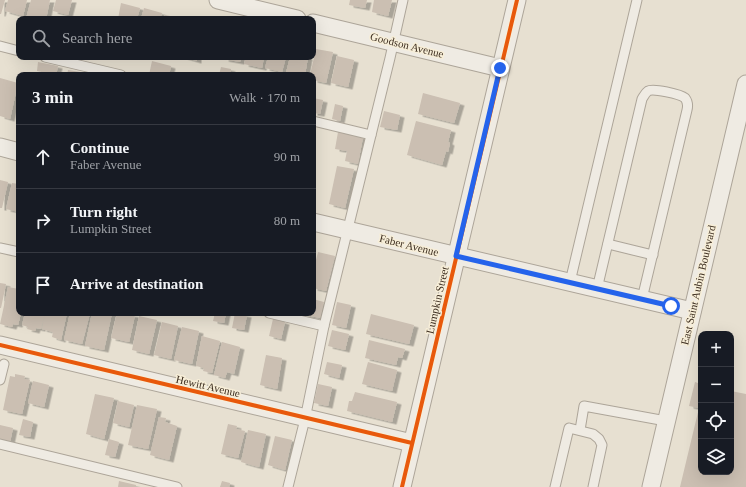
<!DOCTYPE html>
<html lang="en">
<head>
<meta charset="utf-8">
<style>
  :root { --surface:#171b24; --page:#242831; --text:#f1f3f6; --muted:#9ea1a6; --line:#363941 }
  body { margin:0; font-family:"Times New Roman",serif; background:var(--page); color:var(--text) }
  .controls { position:absolute; right:12px; bottom:12px; display:grid; overflow:hidden; border-radius:8px; box-shadow:0 4px 16px #0002 }
  .controls button { width:36px; height:36px; display:grid; place-items:center; padding:0; border:0; border-bottom:1px solid var(--line); background:var(--surface); color:var(--text); font:20px sans-serif }
  .stop { position:absolute; width:12px; height:12px; margin:-9px; border:3px solid #2563eb; border-radius:50%; background:#fff }
  .stop.end { background:#2563eb; border-color:#fff; box-shadow:0 1px 4px #0008 }
  .list { margin:0; padding:0; list-style:none }
  h2 { display:flex; justify-content:space-between; align-items:center; height:52px; margin:0; padding:0 16px; font-size:17px }
  h2 small { font-size:13px; font-weight:400; color:var(--muted) }
  .list li { display:grid; grid-template-columns:26px 1fr auto; gap:12px; align-items:center; box-sizing:border-box; height:64px; padding:0 16px; border-top:1px solid var(--line) }
  .list b { display:block; font-size:15px; white-space:nowrap }
  .list p { margin:0; font-size:13px; white-space:nowrap; color:var(--muted) }
  .list em { font-size:13px; font-style:normal; color:var(--muted) }
  .icon { flex:none; width:22px; height:22px; fill:none; stroke:currentColor; stroke-width:2; stroke-linecap:round; stroke-linejoin:round }
  .map { position:relative; flex:none; width:746px; height:487px; overflow:hidden }
  .search { position:absolute; background:var(--surface); box-shadow:0 4px 16px #0002; left:16px; top:16px; width:300px; height:44px; display:flex; align-items:center; gap:10px; box-sizing:border-box; padding:0 14px; border-radius:8px; color:var(--muted); font-size:15px }
  .panel { position:absolute; background:var(--surface); box-shadow:0 4px 16px #0002; left:16px; top:72px; width:300px; height:244px; border-radius:8px }
  .map>svg:first-child { display:block }
  .building { fill:#cbbfb2; filter:url(#shadow) }
  .lines { fill:none; stroke-linecap:round; stroke-linejoin:round }
  .lane-casing { stroke:#ada599; stroke-width:11 }
  .street-casing { stroke:#ada599; stroke-width:19 }
  .lane { stroke:#efebe3; stroke-width:9 }
  .street { stroke:#efebe3; stroke-width:17 }
  .cycleway-casing { stroke:#f7eed8; stroke-width:6 }
  .cycleway { stroke:#e8590c; stroke-width:4 }
  .route { stroke:#2563eb; stroke-width:5 }
  .labels { text-anchor:middle; stroke-width:3; stroke-linejoin:round; paint-order:stroke }
  .street-label { font-size:11px; fill:#3d2e20; stroke:#f7eed8 }
</style>
</head>
<body>
<div class="map">
<svg width="746" height="487" viewBox="0 0 746 487">
  <defs>
    <filter id="shadow"><feDropShadow dx="4.5" dy="2.5" stdDeviation="0" flood-color="#0004"/></filter>
  </defs>
  <rect width="100%" height="100%" fill="#e7e0d1"/>
  <!-- building -->
  <g class="building">
    <path d="M 0,0 L 5,0 L 1,14 L 0,14 Z"/>
    <path d="M 8,0 L 27,0 L 23,16 L 5,11 Z"/>
    <path d="M 31,0 L 50,0 L 46,19 L 26,19 Z"/>
    <path d="M 56,0 L 72,0 L 68,15 L 53,11 Z"/>
    <path d="M 350,0 L 367,0 L 365,8 L 349,5 Z"/>
    <path d="M 374,0 L 392,0 L 388,16 L 372,12 Z"/>
    <path d="M 121,3 L 140,8 L 137,19 L 118,19 Z"/>
    <path d="M 144,8 L 162,13 L 160,19 L 141,19 Z"/>
    <path d="M 165,15 L 181,18 L 181,19 L 164,19 Z"/>
    <path d="M 316,49 L 333,52 L 326,83 L 313,80 L 313,75 L 310,75 Z"/>
    <path d="M 337,56 L 354,60 L 348,87 L 331,83 Z"/>
    <path d="M 183,57 L 197,57 L 197,61 Z"/>
    <path d="M 225,57 L 241,57 L 240,62 L 224,59 Z"/>
    <path d="M 246,57 L 264,57 L 262,68 L 244,64 Z"/>
    <path d="M 268,57 L 286,57 L 282,72 L 265,68 Z"/>
    <path d="M 290,57 L 308,57 L 305,75 L 296,75 L 286,73 Z"/>
    <path d="M 152,61 L 171,66 L 169,75 L 149,75 Z"/>
    <path d="M 38,62 L 58,66 L 56,75 L 37,71 Z"/>
    <path d="M 221,67 L 231,69 L 230,75 L 219,75 Z"/>
    <path d="M 68,70 L 80,72 L 79,75 L 67,75 Z"/>
    <path d="M 0,78 L 18,83 L 10,119 L 0,116 Z"/>
    <path d="M 423,93 L 460,103 L 454,123 L 418,114 Z"/>
    <path d="M 313,98 L 323,100 L 320,114 L 313,113 Z"/>
    <path d="M 335,104 L 343,106 L 340,121 L 332,119 Z"/>
    <path d="M 384,111 L 400,115 L 397,130 L 380,127 Z"/>
    <path d="M 416,121 L 451,130 L 448,142 L 450,143 L 448,152 L 446,151 L 442,165 L 407,155 Z"/>
    <path d="M 338,132 L 363,137 L 358,164 L 345,161 L 347,151 L 335,149 Z"/>
    <path d="M 337,166 L 354,169 L 345,208 L 329,204 Z"/>
    <path d="M 0,180 L 8,182 L 2,208 L 0,208 Z"/>
    <path d="M 12,183 L 19,184 L 19,212 L 6,209 Z"/>
    <path d="M 318,252 L 335,256 L 326,291 L 313,288 L 313,272 Z"/>
    <path d="M 0,283 L 6,284 L 1,308 L 0,308 Z"/>
    <path d="M 8,287 L 19,289 L 19,313 L 21,313 L 18,325 L 13,324 L 12,327 L 0,324 Z"/>
    <path d="M 313,299 L 324,302 L 320,318 L 302,314 L 313,313 Z"/>
    <path d="M 337,302 L 351,305 L 346,328 L 332,325 Z"/>
    <path d="M 25,313 L 45,313 L 41,329 L 36,328 L 35,331 L 27,329 L 28,327 L 22,325 Z"/>
    <path d="M 45,313 L 67,313 L 61,340 L 52,337 L 53,332 L 42,329 Z"/>
    <path d="M 70,313 L 90,313 L 82,344 L 64,340 Z"/>
    <path d="M 92,313 L 112,313 L 104,350 L 85,346 Z"/>
    <path d="M 117,313 L 135,315 L 129,342 L 111,338 Z"/>
    <path d="M 215,313 L 226,313 L 224,323 L 213,321 Z"/>
    <path d="M 235,313 L 247,315 L 244,330 L 232,328 Z"/>
    <path d="M 371,314 L 414,325 L 409,344 L 366,334 Z"/>
    <path d="M 139,316 L 157,320 L 149,354 L 132,350 Z"/>
    <path d="M 273,319 L 285,322 L 281,339 L 269,336 Z"/>
    <path d="M 162,322 L 178,326 L 171,359 L 154,355 Z"/>
    <path d="M 182,327 L 199,331 L 192,364 L 174,360 Z"/>
    <path d="M 332,330 L 349,334 L 345,350 L 328,346 Z"/>
    <path d="M 202,336 L 220,341 L 212,373 L 203,371 L 204,368 L 196,366 Z"/>
    <path d="M 369,340 L 405,349 L 402,358 L 398,357 L 396,365 L 365,358 Z"/>
    <path d="M 222,342 L 240,347 L 234,374 L 227,372 L 225,378 L 214,375 Z"/>
    <path d="M 266,355 L 282,358 L 277,389 L 260,385 Z"/>
    <path d="M 327,362 L 342,365 L 339,378 L 324,374 Z"/>
    <path d="M 368,362 L 397,370 L 392,391 L 362,384 Z"/>
    <path d="M 15,374 L 25,376 L 24,379 L 30,380 L 22,414 L 3,410 L 10,376 L 15,377 Z"/>
    <path d="M 33,381 L 49,385 L 44,407 L 28,403 Z"/>
    <path d="M 695,382 L 701,384 L 701,472 L 731,472 L 731,391 L 746,394 L 746,487 L 680,487 L 699,408 L 689,406 Z"/>
    <path d="M 318,384 L 332,387 L 328,406 L 314,403 Z"/>
    <path d="M 355,392 L 397,402 L 392,422 L 347,411 L 349,401 L 352,401 Z"/>
    <path d="M 95,394 L 114,398 L 104,439 L 86,434 Z"/>
    <path d="M 118,401 L 134,405 L 129,427 L 113,423 Z"/>
    <path d="M 137,405 L 157,409 L 148,449 L 128,445 Z"/>
    <path d="M 159,417 L 166,418 L 165,422 L 177,426 L 169,460 L 150,455 Z"/>
    <path d="M 23,419 L 33,422 L 30,437 L 19,435 Z"/>
    <path d="M 228,424 L 237,426 L 236,429 L 245,431 L 238,458 L 221,454 Z"/>
    <path d="M 0,425 L 13,428 L 10,442 L 0,440 Z"/>
    <path d="M 248,430 L 266,434 L 259,467 L 241,462 Z"/>
    <path d="M 275,436 L 292,440 L 285,470 L 268,465 Z"/>
    <path d="M 109,439 L 119,442 L 115,457 L 105,455 Z"/>
    <path d="M 119,481 L 136,485 L 136,487 L 118,487 Z"/>
    <path d="M 222,481 L 230,483 L 229,487 L 220,487 Z"/>
  </g>
  <g class="lines">
    <!-- lane casing -->
    <g class="lane-casing">
      <g id="lane">
        <path d="M 0,46 L 19,51"/>
        <path d="M 45,57 L 121,75"/>
        <path d="M 313,121 L 371,135"/>
        <path d="M 608,244 L 653,255"/>
        <path d="M 0,248 L 19,252"/>
        <path d="M 570,282 L 637,0"/>
        <path d="M 597,289 L 642,99 C 644,96 645,93 648,91 C 653,88 680,94 685,98 C 688,102 688,106 687,110 L 642,299"/>
        <path d="M 269,313 L 324,326"/>
        <path d="M 0,380 L 4,364"/>
        <path d="M 580,430 L 584,406 L 666,421"/>
        <path d="M 0,444 L 177,487"/>
        <path d="M 288,487 L 305,419 L 324,326 L 390,58 L 403,0"/>
        <path d="M 555,487 L 569,428 L 593,434 L 599,439 L 602,445 L 593,487"/>
      </g>
    </g>
    <!-- street casing -->
    <g class="street-casing">
      <g id="street">
        <path d="M 218,0 L 297,19"/>
        <path d="M 313,23 L 500,68"/>
        <path d="M 0,147 L 19,152"/>
        <path d="M 313,222 L 692,311"/>
        <path d="M 0,345 L 412,443"/>
        <path d="M 402,487 L 517,0"/>
        <path d="M 651,487 L 746,84"/>
      </g>
    </g>
    <!-- lane -->
    <use href="#lane" class="lane"/>
    <!-- street -->
    <use href="#street" class="street"/>
    <!-- cycleway casing -->
    <g class="cycleway-casing">
      <g id="cycleway">
        <path d="M 0,345 L 412,443"/>
        <path d="M 402,487 L 517,0"/>
      </g>
    </g>
    <!-- cycleway -->
    <use href="#cycleway" class="cycleway"/>
  </g>
  <g class="lines">
    <!-- route -->
    <path class="route" d="M 500,68 L 456,256 L 671,306"/>
  </g>
  <g class="labels">
    <!-- street labels -->
    <g class="street-label">
      <text transform="translate(407 45) rotate(14)" y="4">Goodson Avenue</text>
      <text transform="translate(409 245) rotate(14)" y="4">Faber Avenue</text>
      <text transform="translate(698 285) rotate(-77)" y="4">East Saint Aubin Boulevard</text>
      <text transform="translate(437 300) rotate(-77)" y="4">Lumpkin Street</text>
      <text transform="translate(208 386) rotate(13)" y="4">Hewitt Avenue</text>
    </g>
  </g>
</svg>
<div class="controls">
<button>+</button>
<button>−</button>
<button><svg class="icon" aria-label="locate" viewBox="0 0 24 24"><circle cx="12" cy="12" r="6"/><path d="M12 2v4M12 18v4M2 12h4M18 12h4"/></svg></button>
<button><svg class="icon" aria-label="layers" viewBox="0 0 24 24"><path d="M12 4l9 5-9 5-9-5zM3 14l9 5 9-5"/></svg></button>
</div>
<div class="stop" style="left:671px;top:306px"></div>
<div class="stop end" style="left:500px;top:68px"></div>
<div class="search"><svg class="icon" aria-label="search" viewBox="0 0 24 24"><circle cx="10" cy="10" r="6"/><path d="M15 15l6 6"/></svg>Search here</div>
<section class="panel">
<h2>3 min<small>Walk · 170 m</small></h2>
<ul class="list">
<li><svg class="icon" aria-label="ahead" viewBox="0 0 24 24"><path d="M12 20V5M6 11l6-6 6 6"/></svg><div><b>Continue</b><p>Faber Avenue</p></div><em>90 m</em></li>
<li><svg class="icon" aria-label="right" viewBox="0 0 24 24"><path d="M7 20v-9h11M14 6l5 5-5 5"/></svg><div><b>Turn right</b><p>Lumpkin Street</p></div><em>80 m</em></li>
<li><svg class="icon" aria-label="arrive" viewBox="0 0 24 24"><path d="M6 21V4h12l-3 4 3 4H6"/></svg><div><b>Arrive at destination</b></div></li>
</ul>
</section>
</div>
</body>
</html>
